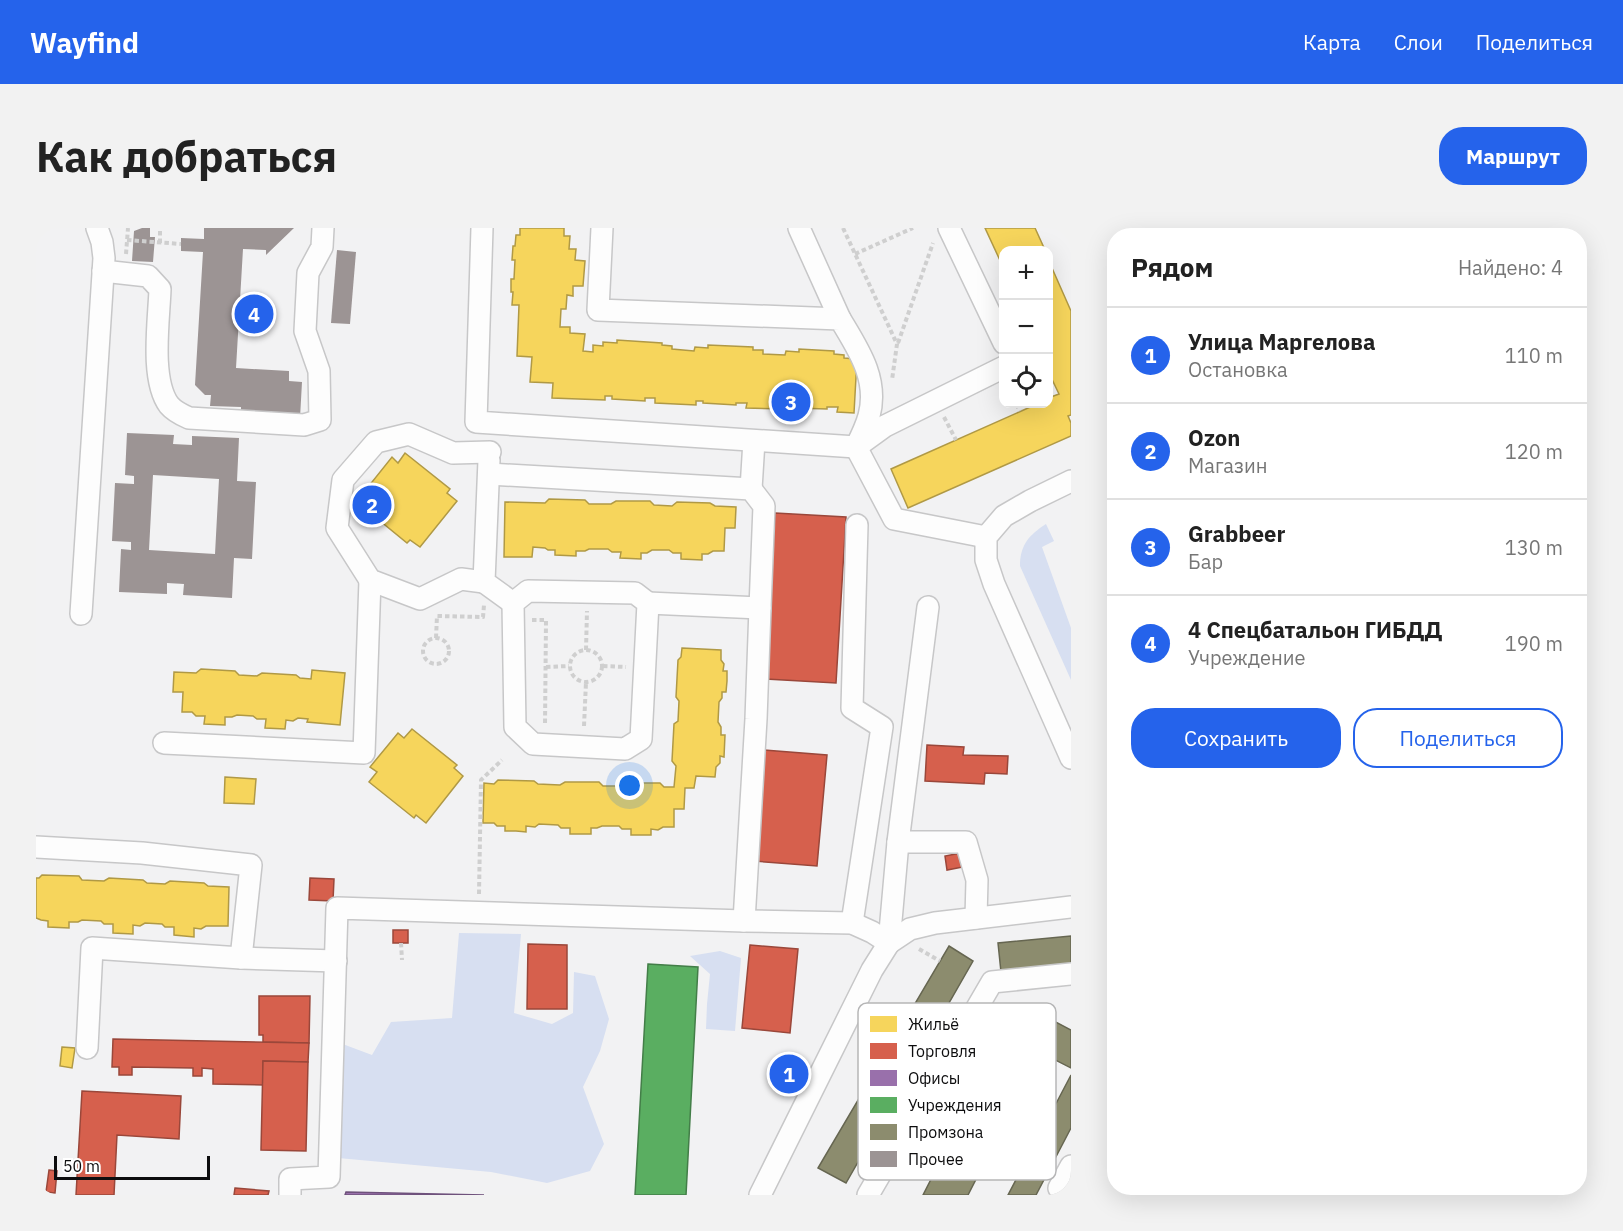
<!DOCTYPE html>
<html lang="ru">
<head>
<meta charset="utf-8">
<style>
  :root { --surface:#fff; --page:#f2f2f2; --text:#222; --muted:#767676; --line:#e0e0e0; --accent:#2563eb }
  body { margin:0; font-family:"IBM Plex Sans",sans-serif; background:var(--page); color:var(--text) }
  .controls { position:absolute; right:18px; top:18px; display:grid; overflow:hidden; border-radius:12px; box-shadow:0 6px 24px #0002 }
  .controls button { width:54px; height:54px; display:grid; place-items:center; padding:0; border:0; border-bottom:2px solid var(--line); background:var(--surface); color:var(--text); font:30px sans-serif }
  .scale { position:absolute; left:18px; bottom:15px; width:156px; box-sizing:border-box; padding-left:6px; border:3px solid #0d0d0e; border-top:0; font-size:16px; line-height:21px; white-space:nowrap; color:#0d0d0e; -webkit-text-stroke:4px #fff; paint-order:stroke }
  .you { position:absolute; left:594px; top:558px; width:21px; height:21px; margin:-15px; border:4px solid #fff; border-radius:50%; background:#1a73e8; box-shadow:0 0 0 9px #1a73e833 }
  .badge { display:grid; place-items:center; width:39px; height:39px; border-radius:50%; background:var(--accent); color:#fff; font-size:20px; font-weight:700 }
  .pin { position:absolute; translate:-50% -50%; border:3px solid #fff; box-shadow:0 2px 6px #0006 }
  .list { margin:0; padding:0; list-style:none }
  h2 { display:flex; justify-content:space-between; align-items:center; height:78px; margin:0; padding:0 24px; font-size:26px }
  h2 small { font-size:20px; font-weight:400; color:var(--muted) }
  .list li { display:grid; grid-template-columns:39px 1fr auto; gap:18px; align-items:center; box-sizing:border-box; height:96px; padding:0 24px; border-top:2px solid var(--line) }
  .list b { display:block; font-size:22px; white-space:nowrap }
  .list p { margin:0; font-size:20px; white-space:nowrap; color:var(--muted) }
  .list em { font-size:20px; font-style:normal; color:var(--muted) }
  .actions { display:flex; gap:12px; padding:18px 24px }
  .actions a { flex:1; padding:14px 0; border:2px solid var(--accent); border-radius:24px; text-align:center; font-size:21px; color:var(--accent) }
  .actions .main { background:var(--accent); color:#fff }
  .icon { flex:none; width:33px; height:33px; fill:none; stroke:currentColor; stroke-width:2; stroke-linecap:round; stroke-linejoin:round }
  .map { position:relative; flex:none; width:1035px; height:967px; overflow:hidden; border-radius:24px }
  header { display:flex; align-items:center; gap:36px; box-sizing:border-box; height:84px; padding:0 30px; background:var(--accent); color:#fff }
  header strong { font-size:28px }
  nav { display:flex; gap:33px; margin-inline-start:auto; font-size:21px }
  .intro { display:flex; align-items:center; justify-content:space-between; box-sizing:border-box; height:144px; padding:0 36px }
  h1 { margin:0; font-size:42px }
  .button { padding:15px 27px; border-radius:24px; background:var(--accent); color:#fff; font-size:21px; font-weight:700 }
  main { display:flex; gap:36px; padding:0 36px }
  aside { flex:1; background:var(--surface); border-radius:24px; box-shadow:0 6px 24px #0002 }
  .map>svg:first-child { display:block }
  .green { fill:#d7dff1 }
  .homes { fill:#f6d55c; stroke:#b09945; stroke-width:1.5 }
  .shops { fill:#d6604d; stroke:#9a473a; stroke-width:1.5 }
  .offices { fill:#9970ab; stroke:#6f527c; stroke-width:1.5 }
  .public { fill:#5aae61; stroke:#437e48; stroke-width:1.5 }
  .industry { fill:#8c8c6e; stroke:#666651; stroke-width:1.5 }
  .building { fill:#9c9494; fill-rule:evenodd }
  .lines { fill:none; stroke-linecap:round; stroke-linejoin:round }
  .minor-casing { stroke:#c7c7c8; stroke-width:24 }
  .path { stroke:#cfcfcf; stroke-width:4; stroke-dasharray:4.5 3; stroke-linecap:butt }
  .minor { stroke:#fdfdfd; stroke-width:21 }
  .key { fill:#fff; stroke:#b6b6b7; stroke-width:1.5 }
  .key-label { font-size:16px; fill:#0d0d0e }
</style>
</head>
<body>
<header>
<strong>Wayfind</strong>
<nav><a>Карта</a><a>Слои</a><a>Поделиться</a></nav>
</header>
<div class="intro"><h1>Как добраться</h1><a class="button">Маршрут</a></div>
<main>
<div class="map">
<svg width="1035" height="967" viewBox="0 0 1035 967">
  <rect width="100%" height="100%" fill="#f2f2f3"/>
  <!-- green -->
  <g class="green">
    <path d="M 1010,296 L 1018,313 L 1006,319 L 1035,400 L 1035,452 L 984,338 C 984,317 993,307 1010,296 Z"/>
    <path d="M 423,705 L 485,706 L 478,785 L 516,796 L 537,785 L 538,744 L 559,748 L 573,791 L 564,823 L 547,859 L 568,916 L 554,943 L 511,955 L 455,944 L 302,930 L 304,815 L 336,827 L 355,794 L 416,790 Z"/>
    <path d="M 684,723 L 705,730 L 699,803 L 670,801 L 671,776 L 674,746 L 654,728 Z"/>
  </g>
  <!-- homes -->
  <g class="homes">
    <path d="M 484,0 L 528,0 L 528,8 L 534,8 L 533,21 L 540,21 L 539,32 L 549,33 L 547,58 L 537,58 L 537,68 L 531,67 L 530,81 L 525,81 L 524,99 L 534,99 L 534,105 L 549,106 L 547,123 L 557,124 L 557,117 L 567,118 L 567,114 L 581,115 L 581,112 L 626,115 L 626,117 L 636,118 L 636,121 L 658,123 L 659,119 L 672,120 L 672,117 L 717,119 L 717,122 L 727,122 L 727,126 L 749,127 L 750,123 L 763,124 L 763,121 L 798,123 L 798,126 L 808,127 L 808,130 L 821,131 L 818,185 L 801,184 L 802,179 L 791,179 L 791,181 L 759,180 L 758,177 L 751,177 L 751,181 L 710,180 L 711,175 L 700,175 L 700,177 L 667,175 L 667,173 L 660,173 L 660,177 L 619,175 L 619,170 L 609,170 L 609,173 L 576,171 L 576,168 L 569,168 L 569,172 L 516,170 L 517,155 L 494,154 L 496,129 L 481,128 L 483,77 L 476,77 L 477,64 L 475,64 L 475,51 L 478,51 L 479,32 L 476,32 L 477,18 L 479,18 L 480,7 L 484,7 Z"/>
    <path d="M 949,0 L 999,0 L 1009,22 L 968,22 L 968,41 Z"/>
    <path d="M 1012,31 L 1035,83 L 1035,187 L 1032,188 L 1035,195 L 1035,208 L 872,280 L 855,241 L 1001,176 L 1012,176 L 1012,170 L 1023,166 L 1012,143 Z"/>
    <path d="M 369,225 L 414,261 L 411,265 L 421,273 L 384,319 L 374,312 L 371,315 L 327,279 L 335,269 L 328,264 L 356,229 L 362,235 Z"/>
    <path d="M 513,271 L 549,272 L 553,276 L 575,276 L 580,273 L 614,273 L 618,277 L 636,278 L 641,274 L 674,275 L 679,278 L 700,279 L 699,300 L 689,300 L 688,323 L 677,323 L 672,326 L 666,326 L 666,332 L 645,331 L 645,325 L 637,325 L 633,322 L 616,322 L 611,325 L 605,325 L 605,331 L 584,330 L 585,324 L 576,324 L 572,321 L 553,321 L 549,323 L 540,323 L 540,328 L 519,327 L 519,322 L 512,322 L 509,320 L 497,319 L 496,329 L 468,329 L 469,274 L 509,275 Z"/>
    <path d="M 646,420 L 685,422 L 685,432 L 688,436 L 687,443 L 691,443 L 691,453 L 690,464 L 686,464 L 686,470 L 683,474 L 682,494 L 685,499 L 685,507 L 689,507 L 688,529 L 684,528 L 684,535 L 680,539 L 679,549 L 660,548 L 658,560 L 649,560 L 648,581 L 638,581 L 638,599 L 627,599 L 622,602 L 615,601 L 615,607 L 595,607 L 595,601 L 586,601 L 583,598 L 566,598 L 561,600 L 555,600 L 555,606 L 534,606 L 534,600 L 525,600 L 522,597 L 503,596 L 499,599 L 490,598 L 490,604 L 480,603 L 469,603 L 469,598 L 461,598 L 458,595 L 447,595 L 448,555 L 458,556 L 462,552 L 498,553 L 502,556 L 524,557 L 529,554 L 563,554 L 567,558 L 585,558 L 590,555 L 624,555 L 628,559 L 638,559 L 640,538 L 636,533 L 638,496 L 642,493 L 643,473 L 640,469 L 642,432 L 645,429 Z"/>
    <path d="M 165,441 L 199,443 L 203,447 L 221,448 L 226,445 L 260,447 L 264,450 L 275,451 L 276,442 L 309,445 L 304,497 L 271,494 L 272,491 L 262,490 L 257,493 L 250,492 L 249,501 L 229,500 L 230,491 L 221,491 L 217,488 L 201,487 L 196,489 L 189,489 L 189,497 L 168,496 L 169,488 L 160,488 L 156,484 L 146,484 L 147,464 L 137,464 L 138,444 L 160,445 Z"/>
    <path d="M 376,501 L 421,537 L 418,540 L 427,548 L 390,595 L 380,587 L 378,590 L 333,554 L 341,544 L 334,539 L 362,505 L 368,510 Z"/>
    <path d="M 189,549 L 220,551 L 218,576 L 188,575 Z"/>
    <path d="M 6,647 L 43,648 L 46,652 L 68,653 L 73,650 L 107,652 L 111,655 L 129,656 L 134,653 L 168,655 L 172,658 L 193,659 L 192,698 L 170,698 L 165,701 L 158,700 L 158,709 L 138,707 L 138,699 L 129,699 L 126,696 L 109,695 L 104,698 L 97,697 L 97,706 L 77,705 L 77,696 L 68,696 L 65,693 L 46,692 L 42,694 L 33,694 L 33,700 L 12,699 L 12,693 L 5,692 L 0,690 L 0,650 L 3,650 Z"/>
    <path d="M 26,819 L 39,820 L 36,840 L 24,838 Z"/>
  </g>
  <!-- shops -->
  <g class="shops">
    <path d="M 739,285 L 810,289 L 800,455 L 730,451 Z"/>
    <path d="M 891,517 L 928,519 L 927,527 L 972,528 L 971,546 L 949,545 L 948,556 L 889,553 Z"/>
    <path d="M 728,522 L 791,527 L 781,638 L 718,633 Z"/>
    <path d="M 930,624 L 932,638 L 911,642 L 909,628 Z"/>
    <path d="M 274,650 L 298,651 L 297,673 L 273,672 Z"/>
    <rect x="357" y="702" width="15" height="13"/>
    <path d="M 492,716 L 531,717 L 531,781 L 491,781 Z"/>
    <path d="M 714,717 L 762,721 L 754,805 L 706,800 Z"/>
    <path d="M 223,768 L 274,768 L 273,815 L 227,814 L 227,807 L 223,807 Z"/>
    <path d="M 77,811 L 273,815 L 272,834 L 227,833 L 227,857 L 177,856 L 177,841 L 166,840 L 166,848 L 157,848 L 157,840 L 96,839 L 96,847 L 83,847 L 83,839 L 76,839 Z"/>
    <path d="M 227,833 L 272,834 L 270,923 L 225,922 Z"/>
    <path d="M 46,863 L 145,868 L 143,911 L 81,907 L 78,967 L 40,967 Z"/>
    <path d="M 13,942 L 21,943 L 19,965 L 10,964 Z"/>
    <path d="M 199,960 L 233,963 L 232,967 L 198,967 Z"/>
  </g>
  <!-- offices -->
  <path class="offices" d="M 310,964 L 448,967 L 309,967 Z"/>
  <!-- public -->
  <path class="public" d="M 612,736 L 662,739 L 650,967 L 599,967 Z"/>
  <!-- industry -->
  <g class="industry">
    <path d="M 1035,708 L 1035,738 L 965,744 L 962,715 Z"/>
    <path d="M 913,718 L 937,733 L 810,955 L 782,940 Z"/>
    <path d="M 995,781 L 1035,802 L 1035,840 L 980,812 Z"/>
    <path d="M 965,814 L 1001,832 L 932,967 L 887,967 Z"/>
    <path d="M 1035,847 L 1035,900 L 1000,967 L 972,967 Z"/>
  </g>
  <!-- building -->
  <g class="building">
    <path d="M 106,0 L 114,0 L 114,9 L 119,9 L 117,34 L 96,33 L 98,3 Z"/>
    <path d="M 168,0 L 258,0 L 231,26 L 230,27 L 230,22 L 207,21 L 200,140 L 253,143 L 253,153 L 266,154 L 264,190 L 205,186 L 205,179 L 174,178 L 175,167 L 169,167 L 159,157 L 167,24 L 145,23 L 145,10 L 168,11 Z"/>
    <path d="M 301,22 L 320,24 L 314,96 L 295,95 Z"/>
    <path d="M 91,205 L 138,207 L 137,216 L 156,217 L 156,208 L 203,210 L 201,253 L 220,254 L 216,331 L 198,330 L 196,370 L 147,367 L 148,356 L 131,355 L 131,366 L 83,364 L 85,321 L 95,322 L 95,314 L 76,313 L 79,255 L 98,256 L 98,248 L 89,247 ZM 117,247 L 183,251 L 179,326 L 113,322 Z"/>
  </g>
  <g class="lines">
    <!-- minor casing -->
    <g class="minor-casing">
      <g id="minor">
        <path d="M 446,0 L 440,194 L 820,219 C 825,209 830,199 833,188 C 843,151 822,121 804,91 L 562,82 L 566,0"/>
        <path d="M 763,0 L 804,91"/>
        <path d="M 913,0 L 968,115"/>
        <path d="M 67,43 L 112,48 L 124,61 C 123,92 114,151 133,177 C 138,183 146,187 153,190 L 268,197 L 284,192 L 283,143 L 269,103 L 272,45 L 286,19 L 287,0"/>
        <path d="M 453,232 L 448,354 L 477,375"/>
        <path d="M 453,246 L 715,261 L 728,278 L 724,380 L 612,375"/>
        <path d="M 1035,253 L 994,273 L 968,288 L 950,309 L 950,332 L 958,356 L 1035,530"/>
        <path d="M 715,261 L 718,213"/>
        <path d="M 950,309 L 858,291 L 820,219 L 849,198 L 968,139"/>
        <path d="M 448,354 L 425,351 L 384,371 L 334,352 L 301,300 L 307,252 L 340,214 L 373,206 L 417,225 L 454,224"/>
        <path d="M 492,363 L 599,365 L 612,375 L 605,511 L 589,521 L 497,516 L 479,499 L 477,375 Z"/>
        <path d="M 892,379 L 862,614 L 930,614 L 941,652 L 940,690"/>
        <path d="M 45,386 L 68,30 L 66,14 L 61,0"/>
        <path d="M 128,515 L 328,525 L 334,352"/>
        <path d="M 0,619 L 106,625 L 215,637 L 205,730"/>
        <path d="M 708,693 L 720,491 L 724,380"/>
        <path d="M 816,695 L 846,499 L 816,480 L 821,297"/>
        <path d="M 853,715 L 874,701 L 899,695 L 1035,679"/>
        <path d="M 51,820 L 56,720 L 205,730 L 300,733"/>
        <path d="M 1023,960 L 1035,938"/>
        <path d="M 254,967 L 254,951 L 293,949 L 301,680 L 708,693 L 816,695 L 836,704 L 853,715"/>
        <path d="M 724,967 L 836,742 L 853,715 L 862,614"/>
        <path d="M 832,967 L 956,754 L 1035,746"/>
      </g>
    </g>
    <!-- path -->
    <g class="path">
      <path d="M 807,0 L 861,116 L 856,152"/>
      <path d="M 91,12 L 145,16"/>
      <path d="M 124,15 L 124,0"/>
      <path d="M 90,26 L 92,0"/>
      <path d="M 819,26 L 877,0"/>
      <path d="M 862,115 L 897,15"/>
      <path d="M 980,176 L 984,183"/>
      <path d="M 908,189 L 920,212"/>
      <path d="M 496,392 L 510,392 L 509,497"/>
      <path d="M 400,410 L 401,388 L 447,389 L 448,377"/>
      <circle cx="400" cy="423" r="13"/>
      <circle cx="550" cy="438" r="16"/>
      <path d="M 550,422 L 551,383"/>
      <path d="M 567,438 L 590,439"/>
      <path d="M 510,439 L 533,438"/>
      <path d="M 548,498 L 550,454"/>
      <path d="M 443,666 L 445,552 L 466,532"/>
      <path d="M 365,715 L 366,732"/>
      <path d="M 883,721 L 904,733"/>
    </g>
    <!-- minor -->
    <use href="#minor" class="minor"/>
  </g>
  <!-- legend -->
  <rect x="822" y="775" width="198" height="177" rx="9" class="key"/>
  <rect x="834" y="788" width="27" height="16" fill="#f6d55c"/>
  <rect x="834" y="815" width="27" height="16" fill="#d6604d"/>
  <rect x="834" y="842" width="27" height="16" fill="#9970ab"/>
  <rect x="834" y="869" width="27" height="16" fill="#5aae61"/>
  <rect x="834" y="896" width="27" height="16" fill="#8c8c6e"/>
  <rect x="834" y="923" width="27" height="16" fill="#9c9494"/>
  <g class="key-label">
    <text x="872" y="802">Жильё</text>
    <text x="872" y="829">Торговля</text>
    <text x="872" y="856">Офисы</text>
    <text x="872" y="883">Учреждения</text>
    <text x="872" y="910">Промзона</text>
    <text x="872" y="937">Прочее</text>
  </g>
</svg>
<div class="controls">
<button>+</button>
<button>−</button>
<button><svg class="icon" aria-label="locate" viewBox="0 0 24 24"><circle cx="12" cy="12" r="6"/><path d="M12 2v4M12 18v4M2 12h4M18 12h4"/></svg></button>
</div>
<div class="scale">50 m</div>
<div class="you"></div>
<div class="pin badge" style="left:753px;top:846px">1</div>
<div class="pin badge" style="left:336px;top:277px">2</div>
<div class="pin badge" style="left:755px;top:174px">3</div>
<div class="pin badge" style="left:218px;top:86px">4</div>
</div>
<aside>
<h2>Рядом<small>Найдено: 4</small></h2>
<ul class="list">
<li><span class="badge">1</span><div><b>Улица Маргелова</b><p>Остановка</p></div><em>110 m</em></li>
<li><span class="badge">2</span><div><b>Ozon</b><p>Магазин</p></div><em>120 m</em></li>
<li><span class="badge">3</span><div><b>Grabbeer</b><p>Бар</p></div><em>130 m</em></li>
<li><span class="badge">4</span><div><b>4 Спецбатальон ГИБДД</b><p>Учреждение</p></div><em>190 m</em></li>
</ul>
<div class="actions"><a class="main">Сохранить</a><a>Поделиться</a></div>
</aside>
</main>
</body>
</html>
